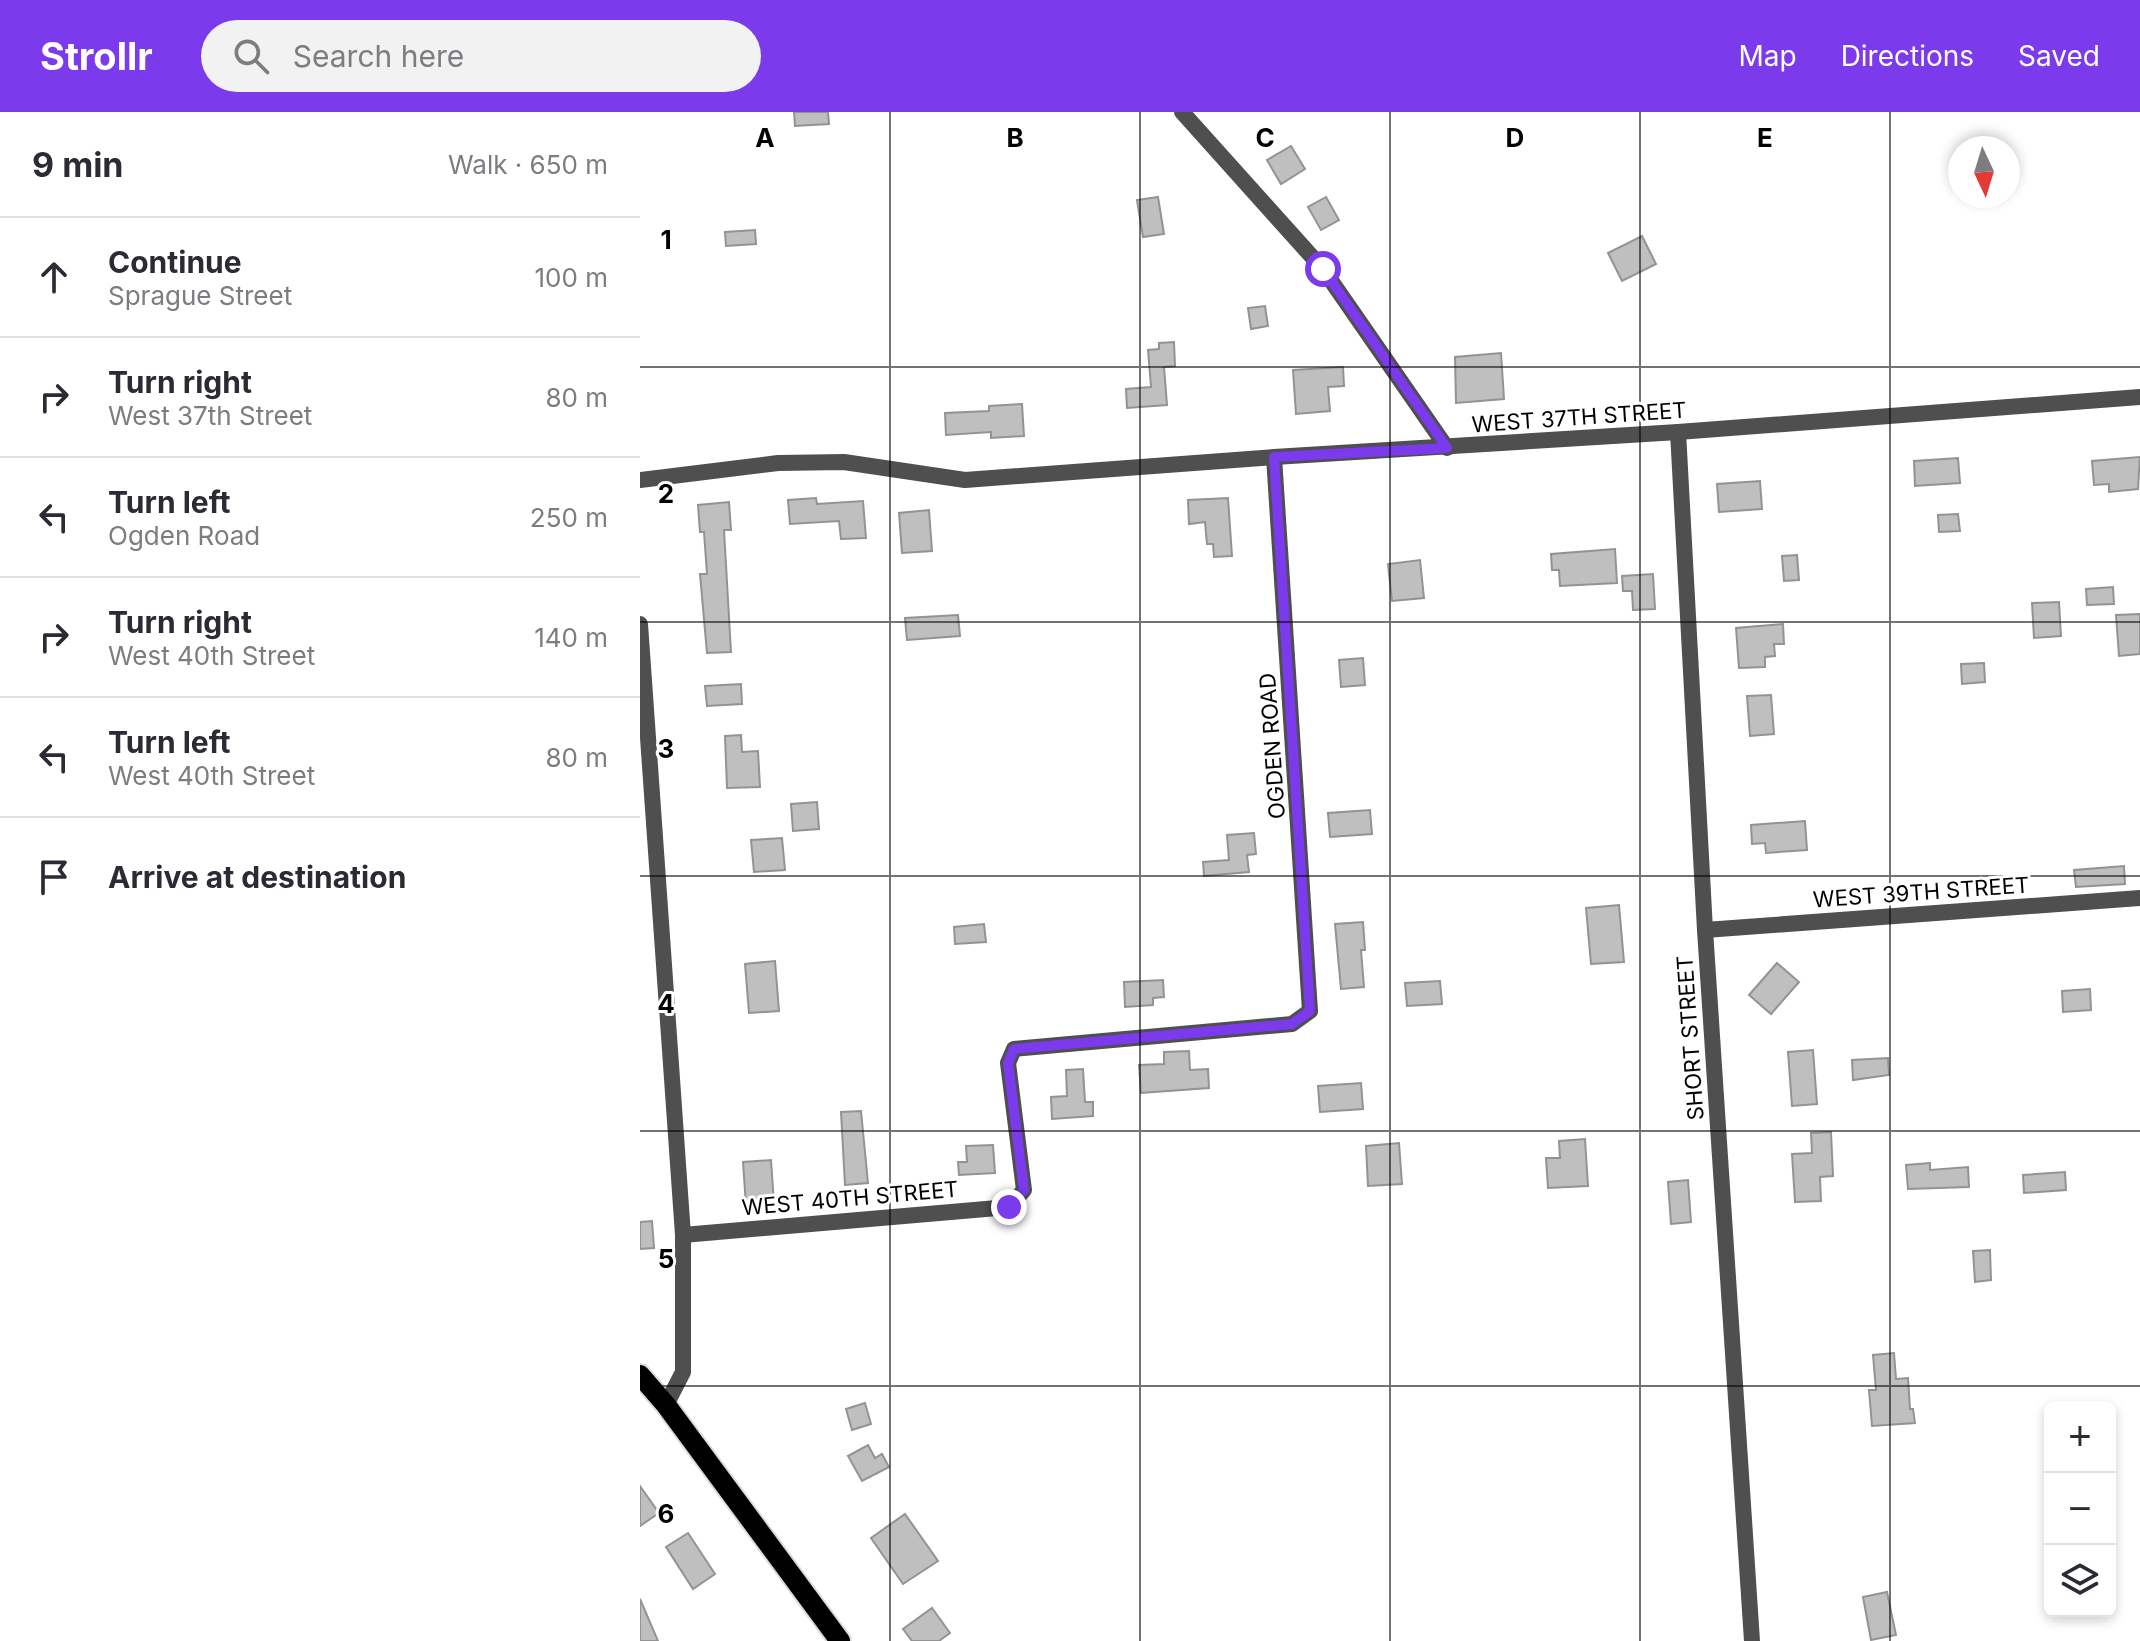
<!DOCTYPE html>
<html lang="en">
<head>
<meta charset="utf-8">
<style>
  :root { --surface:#fff; --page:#f2f2f3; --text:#2b2b33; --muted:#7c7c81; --line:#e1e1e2; --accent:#7c3aed }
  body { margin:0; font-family:Inter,sans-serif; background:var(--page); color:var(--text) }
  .controls { position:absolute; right:24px; bottom:24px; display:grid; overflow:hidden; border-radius:12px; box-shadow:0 4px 12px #0003 }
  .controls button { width:72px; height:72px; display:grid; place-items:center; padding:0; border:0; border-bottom:2px solid var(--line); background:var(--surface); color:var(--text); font:40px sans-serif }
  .compass { position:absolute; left:1308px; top:24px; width:72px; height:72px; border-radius:50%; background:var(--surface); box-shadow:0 4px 12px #0003; rotate:176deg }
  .stop { position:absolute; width:24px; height:24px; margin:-18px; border:6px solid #7c3aed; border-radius:50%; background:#fff }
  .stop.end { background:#7c3aed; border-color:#fff; box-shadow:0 2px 8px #0008 }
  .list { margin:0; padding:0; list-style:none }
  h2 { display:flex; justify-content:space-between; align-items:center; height:104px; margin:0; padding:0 32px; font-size:34px }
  h2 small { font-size:26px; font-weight:400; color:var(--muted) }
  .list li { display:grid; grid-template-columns:52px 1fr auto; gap:24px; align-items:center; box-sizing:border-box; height:120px; padding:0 32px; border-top:2px solid var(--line) }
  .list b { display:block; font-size:30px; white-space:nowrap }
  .list p { margin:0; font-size:26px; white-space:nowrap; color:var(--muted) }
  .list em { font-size:26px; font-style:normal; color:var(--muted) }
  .icon { flex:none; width:44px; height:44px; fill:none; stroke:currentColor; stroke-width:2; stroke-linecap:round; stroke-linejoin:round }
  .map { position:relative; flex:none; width:1500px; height:1529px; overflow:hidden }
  header { display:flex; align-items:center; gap:48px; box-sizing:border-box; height:112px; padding:0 40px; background:var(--accent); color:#fff }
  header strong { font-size:38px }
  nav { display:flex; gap:44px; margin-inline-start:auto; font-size:28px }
  .search { width:560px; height:72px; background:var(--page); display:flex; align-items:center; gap:20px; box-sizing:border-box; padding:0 28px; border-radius:44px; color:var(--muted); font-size:30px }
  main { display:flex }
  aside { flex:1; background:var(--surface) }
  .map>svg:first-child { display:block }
  .building { fill:#bfbfbf; stroke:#939393; stroke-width:2 }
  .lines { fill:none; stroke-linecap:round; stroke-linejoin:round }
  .major-casing { stroke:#dbdbdb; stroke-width:24 }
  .minor { stroke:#4f4f4f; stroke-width:16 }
  .major { stroke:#000; stroke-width:20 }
  .route { stroke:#7c3aed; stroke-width:10 }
  .grid { fill:none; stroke:#000; stroke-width:2; stroke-opacity:0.55 }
  .labels { text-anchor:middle; stroke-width:6; stroke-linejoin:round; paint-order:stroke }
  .street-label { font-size:22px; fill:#000; stroke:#fff }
  .grid-label { font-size:26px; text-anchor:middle; font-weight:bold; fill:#000; stroke:#fff; stroke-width:6; stroke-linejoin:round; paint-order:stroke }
</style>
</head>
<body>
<header>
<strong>Strollr</strong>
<div class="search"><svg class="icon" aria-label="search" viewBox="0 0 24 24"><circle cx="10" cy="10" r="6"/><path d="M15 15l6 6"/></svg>Search here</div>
<nav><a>Map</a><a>Directions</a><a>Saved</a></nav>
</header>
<main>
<aside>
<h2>9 min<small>Walk · 650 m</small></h2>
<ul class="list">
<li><svg class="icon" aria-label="ahead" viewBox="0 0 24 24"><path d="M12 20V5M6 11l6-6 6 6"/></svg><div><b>Continue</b><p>Sprague Street</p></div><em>100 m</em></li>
<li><svg class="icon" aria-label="right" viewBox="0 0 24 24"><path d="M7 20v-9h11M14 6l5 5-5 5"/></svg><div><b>Turn right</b><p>West 37th Street</p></div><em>80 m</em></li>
<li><svg class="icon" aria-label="left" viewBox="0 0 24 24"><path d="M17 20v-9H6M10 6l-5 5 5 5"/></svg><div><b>Turn left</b><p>Ogden Road</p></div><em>250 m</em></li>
<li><svg class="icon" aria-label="right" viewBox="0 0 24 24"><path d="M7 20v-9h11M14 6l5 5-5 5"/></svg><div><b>Turn right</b><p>West 40th Street</p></div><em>140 m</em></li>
<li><svg class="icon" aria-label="left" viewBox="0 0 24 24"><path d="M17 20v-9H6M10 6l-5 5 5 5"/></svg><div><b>Turn left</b><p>West 40th Street</p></div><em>80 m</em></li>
<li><svg class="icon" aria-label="arrive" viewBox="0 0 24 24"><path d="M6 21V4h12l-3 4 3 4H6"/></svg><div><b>Arrive at destination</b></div></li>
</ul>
</aside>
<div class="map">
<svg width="1500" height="1529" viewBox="0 0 1500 1529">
  <rect width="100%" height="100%" fill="#fff"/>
  <!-- building -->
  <g class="building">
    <path d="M 154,0 L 188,0 L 189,12 L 155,14 Z"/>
    <path d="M 651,34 L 665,57 L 641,72 L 627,48 Z"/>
    <path d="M 518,85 L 524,122 L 503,125 L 497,88 Z"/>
    <path d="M 686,85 L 699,108 L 681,118 L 668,95 Z"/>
    <path d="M 115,118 L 116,132 L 86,134 L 85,120 Z"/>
    <path d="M 1002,124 L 1016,152 L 982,169 L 968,141 Z"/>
    <path d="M 625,194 L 628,214 L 611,217 L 608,196 Z"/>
    <path d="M 534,230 L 535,254 L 524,255 L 527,293 L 487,296 L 486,277 L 511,275 L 508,238 L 519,237 L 519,231 Z"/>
    <path d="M 861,241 L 864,287 L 816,291 L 815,245 Z"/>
    <path d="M 703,255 L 704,274 L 688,275 L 690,299 L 656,302 L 653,258 Z"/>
    <path d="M 382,292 L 384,324 L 351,326 L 351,320 L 306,323 L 305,301 L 349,299 L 349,294 Z"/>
    <path d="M 1500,345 L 1498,377 L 1469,380 L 1469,372 L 1454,373 L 1452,349 Z"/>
    <path d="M 1318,346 L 1320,371 L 1275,374 L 1274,349 Z"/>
    <path d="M 1120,369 L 1122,397 L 1079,400 L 1077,372 Z"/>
    <path d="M 176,386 L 177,392 L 223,389 L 226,426 L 201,427 L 199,409 L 150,412 L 148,388 Z"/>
    <path d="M 588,386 L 592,444 L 574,445 L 573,432 L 567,432 L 565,410 L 549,412 L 548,388 Z"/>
    <path d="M 89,390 L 91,418 L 84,418 L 91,540 L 67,541 L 60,462 L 67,462 L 64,420 L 60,420 L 58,393 Z"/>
    <path d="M 289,398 L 292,439 L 262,441 L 259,401 Z"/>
    <path d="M 1318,402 L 1320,419 L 1299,420 L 1298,403 Z"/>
    <path d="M 975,437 L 977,471 L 920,474 L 919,458 L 912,458 L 911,442 Z"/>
    <path d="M 1157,443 L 1159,468 L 1144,469 L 1142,444 Z"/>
    <path d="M 780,448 L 784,486 L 752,489 L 748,452 Z"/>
    <path d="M 1013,462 L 1015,497 L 993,498 L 992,479 L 983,479 L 982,464 Z"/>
    <path d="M 1473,475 L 1474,492 L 1447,493 L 1446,477 Z"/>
    <path d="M 1419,490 L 1421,524 L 1394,526 L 1392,491 Z"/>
    <path d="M 1500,502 L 1500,542 L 1479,544 L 1476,503 Z"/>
    <path d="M 318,503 L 320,524 L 267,528 L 265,506 Z"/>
    <path d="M 1143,512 L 1144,532 L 1134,532 L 1135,544 L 1125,545 L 1125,555 L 1099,556 L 1096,516 Z"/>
    <path d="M 723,546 L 725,573 L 701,575 L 699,548 Z"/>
    <path d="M 1344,551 L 1345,570 L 1322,572 L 1321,552 Z"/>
    <path d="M 101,572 L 102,592 L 67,594 L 65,574 Z"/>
    <path d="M 1131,583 L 1134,622 L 1110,624 L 1107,584 Z"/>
    <path d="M 101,623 L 102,640 L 118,639 L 120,675 L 87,676 L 85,624 Z"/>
    <path d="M 177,690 L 179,717 L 153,719 L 151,692 Z"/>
    <path d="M 730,698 L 732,722 L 690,725 L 688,701 Z"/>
    <path d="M 1165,709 L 1167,738 L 1126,741 L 1125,731 L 1112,732 L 1111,713 Z"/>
    <path d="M 614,721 L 616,742 L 607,743 L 609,760 L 564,764 L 563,750 L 589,748 L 587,723 Z"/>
    <path d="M 142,726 L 145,758 L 114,760 L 111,728 Z"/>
    <path d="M 1484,754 L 1485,772 L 1436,775 L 1434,758 Z"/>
    <path d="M 979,793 L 984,850 L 951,852 L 946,796 Z"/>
    <path d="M 723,810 L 725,838 L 721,838 L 724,875 L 701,877 L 695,812 Z"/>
    <path d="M 344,812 L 346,830 L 315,832 L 314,815 Z"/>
    <path d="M 135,849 L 139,899 L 109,901 L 105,852 Z"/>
    <path d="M 1137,851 L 1159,870 L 1131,902 L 1109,883 Z"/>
    <path d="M 523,868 L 524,885 L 513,886 L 513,893 L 485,895 L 484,870 Z"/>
    <path d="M 800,869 L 802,892 L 767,894 L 765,871 Z"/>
    <path d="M 1450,877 L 1451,898 L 1423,900 L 1422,879 Z"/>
    <path d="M 1173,938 L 1177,992 L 1152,994 L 1148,940 Z"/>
    <path d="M 549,939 L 550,958 L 568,957 L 569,976 L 501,981 L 499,953 L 524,952 L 524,940 Z"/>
    <path d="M 1248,946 L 1249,963 L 1213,968 L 1212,948 Z"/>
    <path d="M 443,957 L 445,990 L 453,990 L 453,1004 L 412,1007 L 411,985 L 427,984 L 426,958 Z"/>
    <path d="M 721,971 L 723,997 L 680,1000 L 678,974 Z"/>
    <path d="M 221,999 L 228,1071 L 205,1073 L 201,1000 Z"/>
    <path d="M 1191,1020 L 1193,1064 L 1180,1065 L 1181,1089 L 1155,1090 L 1152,1042 L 1172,1041 L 1171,1021 Z"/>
    <path d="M 945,1027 L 948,1074 L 908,1076 L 906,1046 L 920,1046 L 919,1029 Z"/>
    <path d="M 759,1031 L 762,1072 L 728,1074 L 726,1034 Z"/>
    <path d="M 353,1033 L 355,1061 L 319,1063 L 318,1050 L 327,1050 L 326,1034 Z"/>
    <path d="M 131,1048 L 134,1092 L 106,1094 L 103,1050 Z"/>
    <path d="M 1290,1051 L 1290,1058 L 1328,1055 L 1329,1075 L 1268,1077 L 1266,1053 Z"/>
    <path d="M 1425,1060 L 1426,1078 L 1384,1081 L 1383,1063 Z"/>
    <path d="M 1048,1068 L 1051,1110 L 1031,1112 L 1028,1070 Z"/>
    <path d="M 12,1109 L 14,1136 L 0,1137 L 0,1110 Z"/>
    <path d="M 1350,1138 L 1351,1168 L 1335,1170 L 1333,1139 Z"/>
    <path d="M 1254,1241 L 1256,1267 L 1268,1266 L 1270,1297 L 1273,1297 L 1275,1311 L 1232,1314 L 1229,1278 L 1236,1278 L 1233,1243 Z"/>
    <path d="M 225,1291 L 231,1312 L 212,1318 L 206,1297 Z"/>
    <path d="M 228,1333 L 235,1346 L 242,1342 L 249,1355 L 222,1369 L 208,1344 Z"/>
    <path d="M 0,1374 L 19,1401 L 0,1414 Z"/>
    <path d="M 265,1402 L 298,1449 L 263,1472 L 231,1426 Z"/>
    <path d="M 48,1421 L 75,1462 L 53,1477 L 26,1435 Z"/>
    <path d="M 1247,1480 L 1256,1523 L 1231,1528 L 1223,1485 Z"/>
    <path d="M 0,1487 L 18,1529 L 0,1529 Z"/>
    <path d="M 292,1496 L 310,1521 L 299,1529 L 272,1529 L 263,1517 Z"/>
  </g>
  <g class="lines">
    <!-- major casing -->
    <g class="major-casing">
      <path id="major" d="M 0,1263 L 26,1293 L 200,1529"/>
    </g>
    <!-- minor -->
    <g class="minor">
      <path d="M 542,0 L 683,157 L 807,336"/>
      <path d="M 1038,320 L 1065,818 L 1112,1529"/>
      <path d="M 0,368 L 138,351 L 204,350 L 325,368 L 634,345 L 1038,320 L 1500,285"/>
      <path d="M 0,512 L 43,1123 L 43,1260 L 26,1293"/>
      <path d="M 1065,818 L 1500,786"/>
      <path d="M 43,1123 L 369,1095 L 384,1078 L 368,951 L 374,937 L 652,912 L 670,899 L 634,345"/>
    </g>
    <!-- major -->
    <use href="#major" class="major"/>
  </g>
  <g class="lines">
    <!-- route -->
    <path class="route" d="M 369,1095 L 384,1078 L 368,951 L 374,937 L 652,912 L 670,899 L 634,345 L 807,336 L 683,157"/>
  </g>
  <!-- grid -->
  <path class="grid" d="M 250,0 L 250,1529M 500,0 L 500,1529M 750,0 L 750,1529M 1000,0 L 1000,1529M 1250,0 L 1250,1529M 0,255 L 1500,255M 0,510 L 1500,510M 0,764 L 1500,764M 0,1019 L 1500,1019M 0,1274 L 1500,1274"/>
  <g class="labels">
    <!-- street labels -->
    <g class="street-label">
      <text transform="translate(939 305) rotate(-4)" y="8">WEST 37TH STREET</text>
      <text transform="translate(632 634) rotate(-94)" y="8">OGDEN ROAD</text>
      <text transform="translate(1281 780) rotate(-4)" y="8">WEST 39TH STREET</text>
      <text transform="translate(1050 926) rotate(-94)" y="8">SHORT STREET</text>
      <text transform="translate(210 1086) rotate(-5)" y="8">WEST 40TH STREET</text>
    </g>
  </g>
  <g class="grid-label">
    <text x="125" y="35">A</text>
    <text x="375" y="35">B</text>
    <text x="625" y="35">C</text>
    <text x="875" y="35">D</text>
    <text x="1125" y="35">E</text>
    <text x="26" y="137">1</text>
    <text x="26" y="391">2</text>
    <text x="26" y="646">3</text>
    <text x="26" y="901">4</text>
    <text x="26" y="1156">5</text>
    <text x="26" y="1411">6</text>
  </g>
</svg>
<div class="controls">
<button>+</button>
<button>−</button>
<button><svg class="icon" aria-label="layers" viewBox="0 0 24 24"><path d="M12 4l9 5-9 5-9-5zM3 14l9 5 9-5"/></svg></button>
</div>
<svg class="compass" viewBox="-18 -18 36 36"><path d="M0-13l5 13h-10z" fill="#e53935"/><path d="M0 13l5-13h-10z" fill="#7c7c81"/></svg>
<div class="stop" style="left:683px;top:157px"></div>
<div class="stop end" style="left:369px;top:1095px"></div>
</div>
</main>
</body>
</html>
